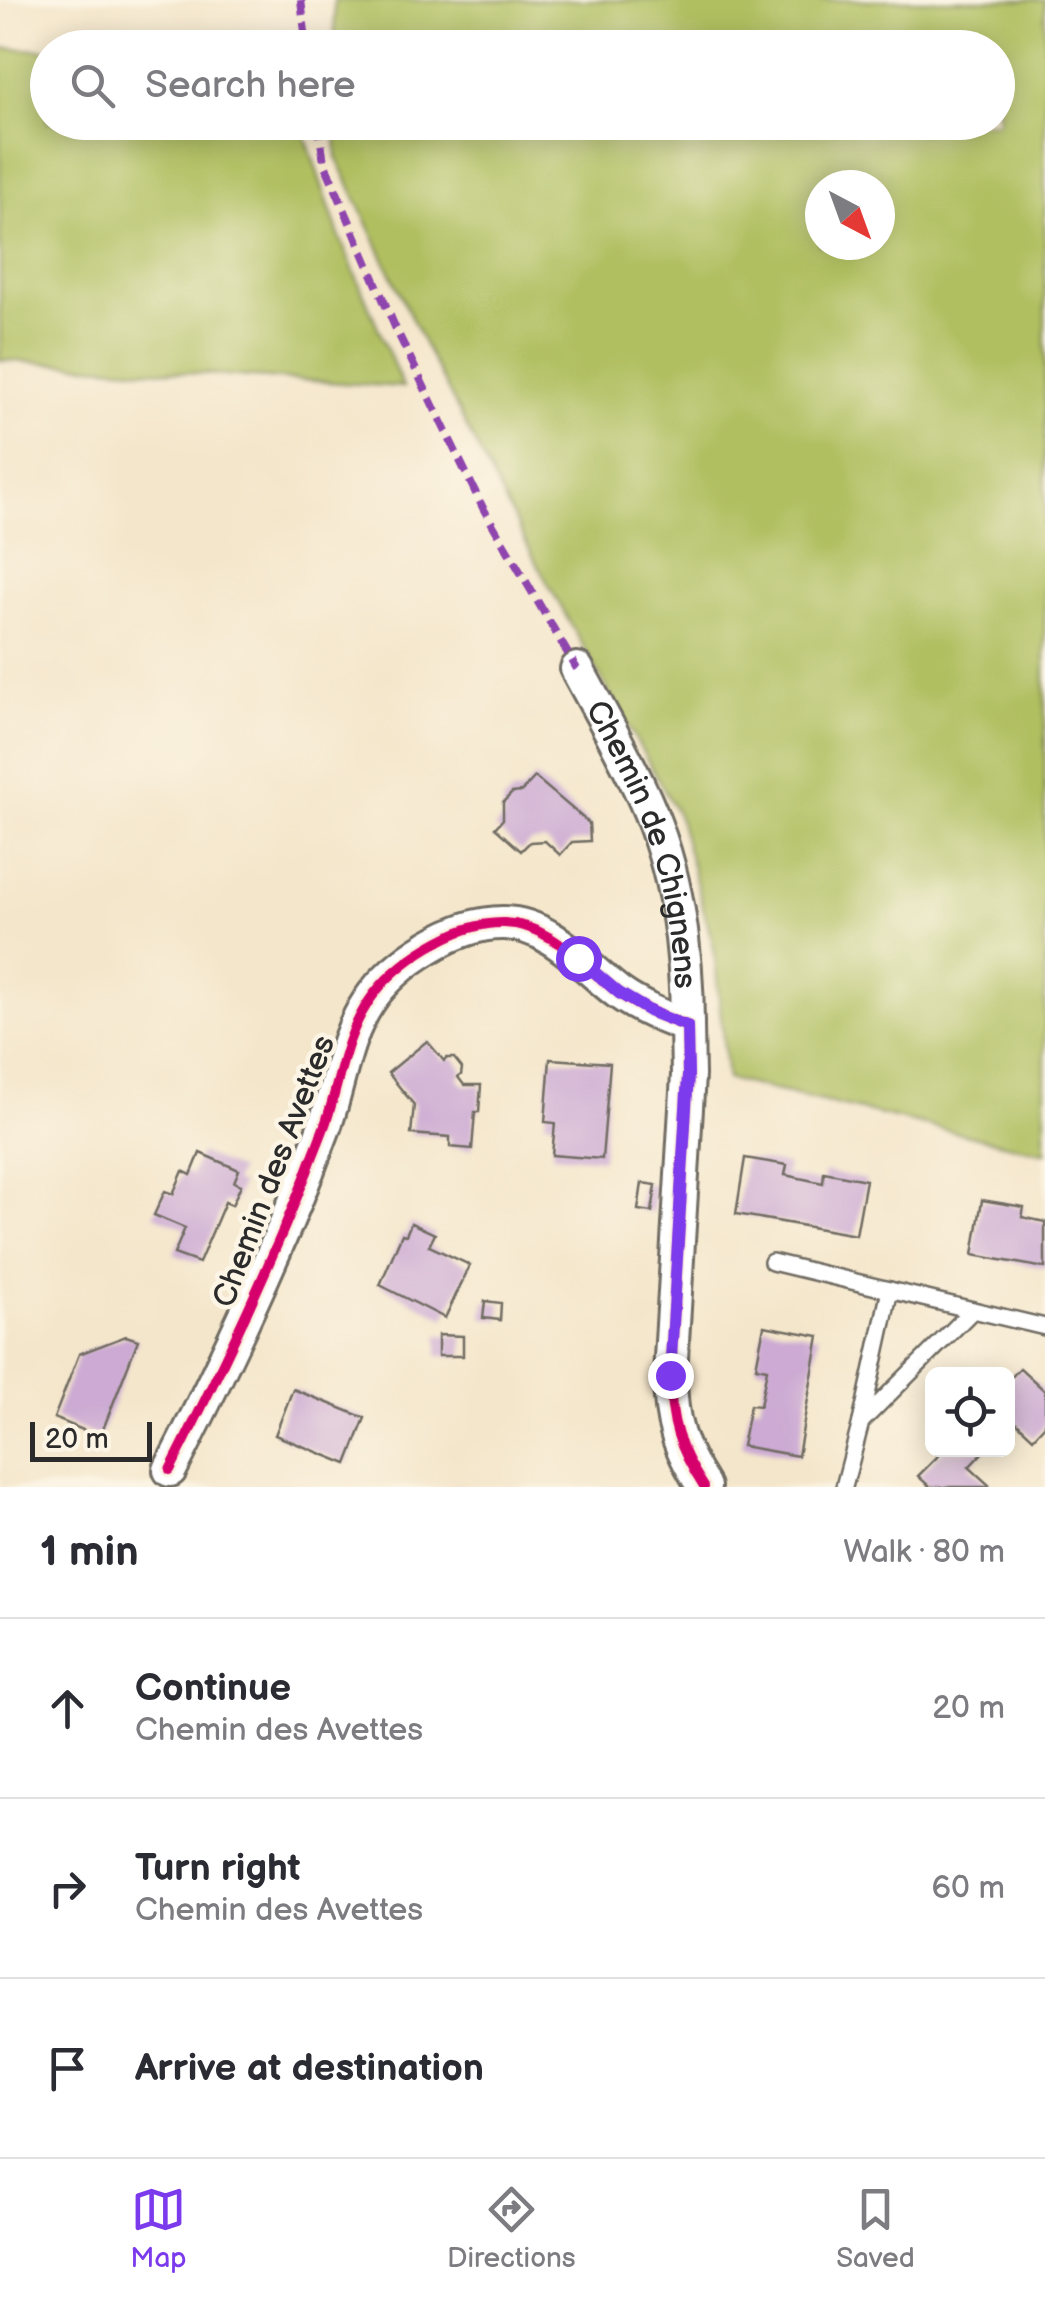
<!DOCTYPE html>
<html lang="en">
<head>
<meta charset="utf-8">
<style>
  :root { --surface:#fff; --page:#f2f2f3; --text:#2b2b33; --muted:#7c7c81; --line:#e1e1e2; --accent:#7c3aed }
  body { margin:0; font-family:"Balsamiq Sans",sans-serif; background:var(--page); color:var(--text) }
  .controls { position:absolute; right:30px; bottom:30px; display:grid; overflow:hidden; border-radius:15px; box-shadow:0 5px 25px #0003 }
  .controls button { width:90px; height:90px; display:grid; place-items:center; padding:0; border:0; border-bottom:2px solid var(--line); background:var(--surface); color:var(--text); font:50px sans-serif }
  .compass { position:absolute; left:805px; top:170px; width:90px; height:90px; border-radius:50%; background:var(--surface); box-shadow:0 5px 25px #0003; rotate:139deg }
  .scale { position:absolute; left:30px; bottom:25px; width:122px; box-sizing:border-box; padding-left:10px; border:5px solid #2b2b2b; border-top:0; font-size:28px; line-height:35px; white-space:nowrap; color:#2b2b2b; -webkit-text-stroke:8px #fcf5e5; paint-order:stroke }
  .stop { position:absolute; width:30px; height:30px; margin:-22px; border:8px solid #7c3aed; border-radius:50%; background:#fff }
  .stop.end { background:#7c3aed; border-color:#fff; box-shadow:0 2px 10px #0008 }
  .list { margin:0; padding:0; list-style:none }
  h2 { display:flex; justify-content:space-between; align-items:center; height:130px; margin:0; padding:0 40px; font-size:42px }
  h2 small { font-size:32px; font-weight:400; color:var(--muted) }
  .list li { display:grid; grid-template-columns:65px 1fr auto; gap:30px; align-items:center; box-sizing:border-box; height:180px; padding:0 40px; border-top:2px solid var(--line) }
  .list b { display:block; font-size:38px; white-space:nowrap }
  .list p { margin:0; font-size:32px; white-space:nowrap; color:var(--muted) }
  .list em { font-size:32px; font-style:normal; color:var(--muted) }
  .icon { flex:none; width:55px; height:55px; fill:none; stroke:currentColor; stroke-width:2; stroke-linecap:round; stroke-linejoin:round }
  .map { position:relative; flex:none; width:1045px; height:1487px; overflow:hidden }
  .search { position:absolute; background:var(--surface); box-shadow:0 5px 25px #0003; left:30px; right:30px; top:30px; height:110px; display:flex; align-items:center; gap:25px; box-sizing:border-box; padding:0 35px; border-radius:55px; color:var(--muted); font-size:38px }
  .sheet { height:670px; background:var(--surface) }
  nav { display:flex; justify-content:space-around; align-items:center; box-sizing:border-box; height:140px; border-top:2px solid var(--line); background:var(--surface); font-size:28px; color:var(--muted) }
  nav a { display:grid; justify-items:center; gap:5px }
  nav .on { color:var(--accent) }
  .map>svg:first-child { display:block }
  .green { fill:#b0bf61; stroke:#6e7546; stroke-width:2.5; fill-rule:evenodd }
  .building { fill:#ccaad3 }
  .lines { fill:none; stroke-linecap:round; stroke-linejoin:round }
  .lane-casing { stroke:#716c63; stroke-width:20 }
  .street-casing { stroke:#716c63; stroke-width:38 }
  .lane { stroke:#fff; stroke-width:15 }
  .street { stroke:#fff; stroke-width:32 }
  .quiet { stroke:#8e44ad; stroke-width:8; stroke-dasharray:15 8; stroke-linecap:butt }
  .cycleway-casing { stroke:#fcf5e5; stroke-width:16 }
  .cycleway { stroke:#d6006c; stroke-width:10 }
  .route { stroke:#7c3aed; stroke-width:12 }
  .labels { text-anchor:middle; stroke-width:9; stroke-linejoin:round; paint-order:stroke }
  .street-label { font-size:32px; fill:#2b2b2b; stroke:#fcf5e5 }
</style>
</head>
<body>
<div class="map">
<svg width="1045" height="1487" viewBox="0 0 1045 1487">
  <rect width="100%" height="100%" fill="#fcf5e5"/>
  <filter id="ink" filterUnits="userSpaceOnUse"><feTurbulence type="fractalNoise" baseFrequency=".01" numOctaves="2"/><feDisplacementMap in="SourceGraphic" scale="20" xChannelSelector="R" yChannelSelector="G"/><feConvolveMatrix kernelMatrix="1 2 1 2 8 2 1 2 1" color-interpolation-filters="sRGB"/></filter>
  <filter id="wash" filterUnits="userSpaceOnUse"><feTurbulence type="fractalNoise" baseFrequency=".0048" numOctaves="4" result="noise"/><feDisplacementMap in="SourceGraphic" scale="40" xChannelSelector="R" yChannelSelector="G"/><feGaussianBlur stdDeviation="2.25" result="paint"/><feColorMatrix in="noise" values="0 0 0 0 0 0 0 0 0 0 0 0 0 0 0 0 0 1.4 0 .05"/><feComposite in="paint" operator="in"/></filter>
  <g filter="url(#wash)">
    <rect width="100%" height="100%" fill="#f4e6cb"/>
    <!-- green -->
    <g class="green">
      <path d="M 334,0 L 1045,0 L 1045,1153 L 727,1079 L 714,948 L 678,815 L 538,566 L 420,336 L 337,158 L 336,123 L 998,122 L 998,48 L 335,47 ZM 820,185 L 880,185 L 880,245 L 820,245 Z"/>
      <path d="M 0,48 L 47,50 L 48,122 L 301,123 L 338,233 L 403,387 L 0,360 Z"/>
    </g>
    <g id="blocks">
      <!-- building -->
      <g class="building">
        <path d="M 535,777 L 589,823 L 590,841 L 572,842 L 560,855 L 545,841 L 530,842 L 521,851 L 495,828 L 503,819 L 503,802 L 512,793 L 521,792 Z"/>
        <path d="M 427,1041 L 444,1061 L 447,1058 L 454,1058 L 462,1068 L 461,1075 L 458,1077 L 464,1085 L 481,1085 L 479,1112 L 475,1112 L 472,1149 L 450,1147 L 450,1137 L 411,1134 L 414,1105 L 388,1073 Z"/>
        <path d="M 550,1059 L 610,1063 L 602,1159 L 552,1155 L 555,1123 L 545,1122 Z"/>
        <path d="M 200,1153 L 239,1170 L 234,1182 L 241,1185 L 232,1205 L 225,1202 L 199,1263 L 174,1254 L 185,1228 L 154,1215 L 165,1191 L 173,1194 L 183,1171 L 191,1175 Z"/>
        <path d="M 745,1158 L 787,1165 L 785,1175 L 823,1183 L 824,1172 L 866,1180 L 856,1235 L 736,1214 Z"/>
        <path d="M 642,1183 L 656,1185 L 652,1212 L 638,1210 Z"/>
        <path d="M 982,1200 L 1024,1207 L 1022,1217 L 1045,1222 L 1045,1268 L 973,1255 Z"/>
        <path d="M 411,1223 L 435,1234 L 429,1246 L 470,1265 L 445,1318 L 380,1285 L 402,1234 L 406,1235 Z"/>
        <path d="M 485,1301 L 501,1303 L 500,1320 L 483,1318 Z"/>
        <path d="M 764,1326 L 819,1336 L 798,1456 L 742,1446 L 750,1405 L 760,1406 L 767,1369 L 756,1367 Z"/>
        <path d="M 438,1335 L 463,1336 L 463,1356 L 438,1356 Z"/>
        <path d="M 126,1336 L 138,1340 L 100,1437 L 54,1418 L 79,1354 Z"/>
        <path d="M 1020,1368 L 1045,1391 L 1045,1425 L 1033,1438 L 1014,1420 L 1008,1427 L 1008,1381 Z"/>
        <path d="M 293,1389 L 365,1418 L 347,1464 L 275,1435 Z"/>
        <path d="M 944,1450 L 985,1450 L 969,1467 L 989,1485 L 986,1487 L 930,1487 L 918,1476 Z"/>
      </g>
    </g>
  </g>
  <g filter="url(#ink)">
    <use href="#blocks" fill-opacity="0" stroke="#716c63" stroke-width="2.5"/>
    <g class="lines">
      <!-- lane casing -->
      <g class="lane-casing">
        <g id="lane">
          <path d="M 772,1262 L 973,1310"/>
          <path d="M 861,1422 L 890,1290"/>
          <path d="M 844,1487 L 861,1422 L 973,1310 L 1045,1327"/>
        </g>
      </g>
      <!-- street casing -->
      <g class="street-casing">
        <g id="street">
          <path id="s1" d="M 577,669 C 600,712 625,755 645,800 C 677,872 687,948 687,1026"/>
          <path d="M 170,1470 C 220,1372 267,1274 307,1172 C 313,1155 320,1139 326,1122 C 340,1081 344,1038 369,1001 C 395,962 457,922 504,923 C 551,924 584,967 619,993 C 640,1008 663,1017 687,1026 L 688,1075 L 670,1375 C 670,1422 679,1448 704,1487"/>
        </g>
      </g>
      <!-- lane -->
      <use href="#lane" class="lane"/>
      <!-- street -->
      <use href="#street" class="street"/>
      <!-- quiet -->
      <g class="quiet">
        <path d="M 301,0 L 307,48"/>
        <path d="M 318,122 L 324,162 L 395,327 L 483,508 L 577,669"/>
      </g>
      <!-- cycleway casing -->
      <g class="cycleway-casing">
        <path id="cycleway" d="M 170,1470 C 220,1372 267,1274 307,1172 C 313,1155 320,1139 326,1122 C 340,1081 344,1038 369,1001 C 395,962 457,922 504,923 C 551,924 584,967 619,993 C 640,1008 663,1017 687,1026 L 688,1075 L 670,1375 C 670,1422 679,1448 704,1487"/>
      </g>
      <!-- cycleway -->
      <use href="#cycleway" class="cycleway"/>
    </g>
  </g>
  <g class="lines" filter="url(#ink)">
    <!-- route -->
    <path class="route" d="M 578,958 L 619,993 L 651,1012 L 687,1026 L 688,1075 L 670,1375"/>
  </g>
  <g class="labels">
    <!-- street labels -->
    <g class="street-label">
      <text dy="11" stroke="none"><textPath href="#s1" startOffset="190">Chemin de Chignens</textPath></text>
      <text transform="translate(273 1171) rotate(-69)" y="11">Chemin des Avettes</text>
    </g>
  </g>
</svg>
<div class="controls">
<button><svg class="icon" aria-label="locate" viewBox="0 0 24 24"><circle cx="12" cy="12" r="6"/><path d="M12 2v4M12 18v4M2 12h4M18 12h4"/></svg></button>
</div>
<svg class="compass" viewBox="-18 -18 36 36"><path d="M0-13l5 13h-10z" fill="#e53935"/><path d="M0 13l5-13h-10z" fill="#7c7c81"/></svg>
<div class="scale">20 m</div>
<div class="stop" style="left:578px;top:958px"></div>
<div class="stop end" style="left:670px;top:1375px"></div>
<div class="search"><svg class="icon" aria-label="search" viewBox="0 0 24 24"><circle cx="10" cy="10" r="6"/><path d="M15 15l6 6"/></svg>Search here</div>
</div>
<section class="sheet">
<h2>1 min<small>Walk · 80 m</small></h2>
<ul class="list">
<li><svg class="icon" aria-label="ahead" viewBox="0 0 24 24"><path d="M12 20V5M6 11l6-6 6 6"/></svg><div><b>Continue</b><p>Chemin des Avettes</p></div><em>20 m</em></li>
<li><svg class="icon" aria-label="right" viewBox="0 0 24 24"><path d="M7 20v-9h11M14 6l5 5-5 5"/></svg><div><b>Turn right</b><p>Chemin des Avettes</p></div><em>60 m</em></li>
<li><svg class="icon" aria-label="arrive" viewBox="0 0 24 24"><path d="M6 21V4h12l-3 4 3 4H6"/></svg><div><b>Arrive at destination</b></div></li>
</ul>
</section>
<nav>
<a class="on"><svg class="icon" aria-label="map" viewBox="0 0 24 24"><path d="M3 6l6-2 6 2 6-2v14l-6 2-6-2-6 2zM9 4v14M15 6v14"/></svg>Map</a>
<a><svg class="icon" aria-label="directions" viewBox="0 0 24 24"><path d="M12 3l9 9-9 9-9-9zM9 14v-3h6M13 9l2 2-2 2"/></svg>Directions</a>
<a><svg class="icon" aria-label="saved" viewBox="0 0 24 24"><path d="M7 4h10v16l-5-4-5 4z"/></svg>Saved</a>
</nav>
</body>
</html>
